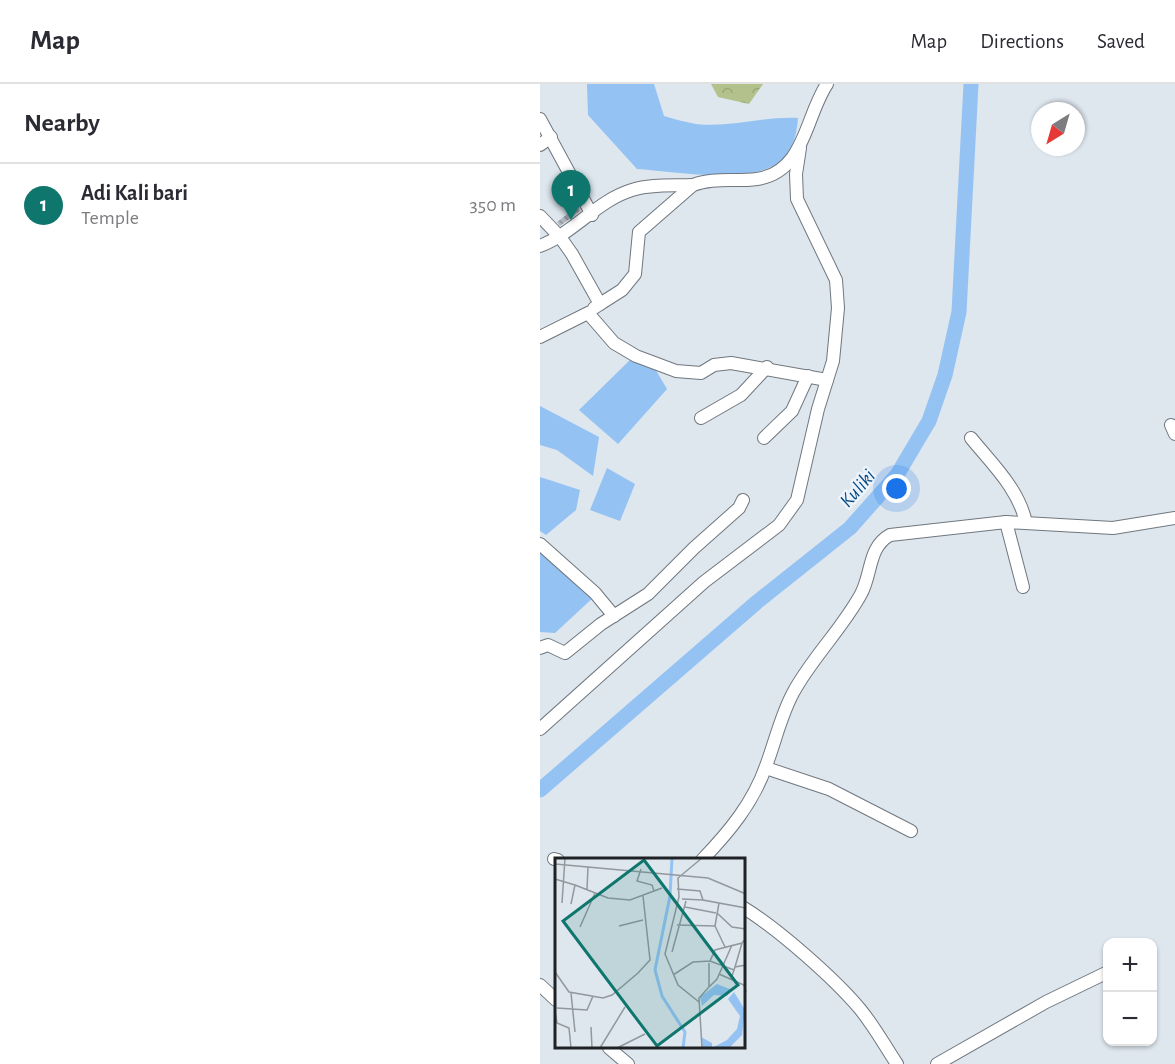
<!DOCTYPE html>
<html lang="en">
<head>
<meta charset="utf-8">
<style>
  :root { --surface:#fff; --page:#f2f2f3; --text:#2b2b33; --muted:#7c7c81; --line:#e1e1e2; --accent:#0f766e }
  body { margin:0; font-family:"Alegreya Sans",sans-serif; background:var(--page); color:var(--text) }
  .controls { position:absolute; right:18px; bottom:18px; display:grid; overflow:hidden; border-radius:12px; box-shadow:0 2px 4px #0004 }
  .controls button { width:54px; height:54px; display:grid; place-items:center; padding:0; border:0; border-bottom:2px solid var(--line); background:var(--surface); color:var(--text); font:30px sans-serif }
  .compass { position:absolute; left:491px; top:18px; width:54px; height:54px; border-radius:50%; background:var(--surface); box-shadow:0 2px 4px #0004; rotate:217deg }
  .you { position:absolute; left:357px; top:405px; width:21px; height:21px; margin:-15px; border:4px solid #fff; border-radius:50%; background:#1a73e8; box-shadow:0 0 0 9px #1a73e833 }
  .badge { display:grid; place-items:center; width:39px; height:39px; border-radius:50%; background:var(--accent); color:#fff; font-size:20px; font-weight:700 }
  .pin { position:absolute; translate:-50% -50px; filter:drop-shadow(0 2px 3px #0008) }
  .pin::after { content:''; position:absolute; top:32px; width:21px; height:18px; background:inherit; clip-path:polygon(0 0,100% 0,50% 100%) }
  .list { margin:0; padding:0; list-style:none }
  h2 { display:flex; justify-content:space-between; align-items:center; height:78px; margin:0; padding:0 24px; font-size:26px }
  h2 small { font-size:20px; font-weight:400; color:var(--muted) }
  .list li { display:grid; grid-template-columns:39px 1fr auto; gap:18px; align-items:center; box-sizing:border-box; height:84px; padding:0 24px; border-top:2px solid var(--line) }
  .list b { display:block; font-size:22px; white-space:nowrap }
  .list p { margin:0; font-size:20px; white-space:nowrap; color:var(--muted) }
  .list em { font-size:20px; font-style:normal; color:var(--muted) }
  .map { position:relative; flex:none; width:635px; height:980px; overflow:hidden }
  header { display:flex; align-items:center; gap:36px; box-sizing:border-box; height:84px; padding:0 30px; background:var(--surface); border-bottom:2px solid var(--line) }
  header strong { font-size:28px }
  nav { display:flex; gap:33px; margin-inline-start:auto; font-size:21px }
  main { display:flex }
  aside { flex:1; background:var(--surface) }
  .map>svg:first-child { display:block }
  .forest { fill:url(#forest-crowns) }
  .water { fill:#94c2f3 }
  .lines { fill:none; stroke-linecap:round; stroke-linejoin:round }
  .river { stroke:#94c2f3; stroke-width:15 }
  .building { fill:url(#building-back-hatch) }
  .minor-casing { stroke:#70777e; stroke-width:14 }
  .minor { stroke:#fff; stroke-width:12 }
  .labels { text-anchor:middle; stroke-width:5; stroke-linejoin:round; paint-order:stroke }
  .water-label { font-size:20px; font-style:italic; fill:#044a84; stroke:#ecf3fb }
  .inset-river { fill:none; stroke:#94c2f3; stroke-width:3 }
  .inset-road { fill:none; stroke:#92989e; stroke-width:1.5 }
  .view { fill:#0f766e; fill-opacity:0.15; stroke:#0f766e; stroke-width:3 }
  .inset-edge { fill:none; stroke:#1f2225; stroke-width:3 }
</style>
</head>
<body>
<header>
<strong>Map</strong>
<nav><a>Map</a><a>Directions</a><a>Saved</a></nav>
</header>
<main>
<aside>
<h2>Nearby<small></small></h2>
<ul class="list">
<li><span class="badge">1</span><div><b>Adi Kali bari</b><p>Temple</p></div><em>350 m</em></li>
</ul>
</aside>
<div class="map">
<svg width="635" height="980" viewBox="0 0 635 980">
  <defs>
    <pattern id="forest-crowns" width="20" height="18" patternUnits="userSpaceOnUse" patternTransform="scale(1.5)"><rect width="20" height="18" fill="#b3c28c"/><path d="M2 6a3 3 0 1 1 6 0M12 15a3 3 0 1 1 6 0" fill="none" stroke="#9aa679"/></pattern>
    <pattern id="building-back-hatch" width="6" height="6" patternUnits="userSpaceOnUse" patternTransform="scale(1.5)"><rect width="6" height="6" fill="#b1b8c0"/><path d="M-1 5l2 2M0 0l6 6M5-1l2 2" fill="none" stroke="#8f959c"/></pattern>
  </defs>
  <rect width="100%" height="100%" fill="#dee6ee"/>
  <!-- forest -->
  <path class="forest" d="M 171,0 L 223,0 L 209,20 L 178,13 Z"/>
  <!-- water -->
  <g class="water">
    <path d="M 47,0 L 114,0 L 124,32 C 134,35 145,38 156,40 C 190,44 224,32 258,34 C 257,46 255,58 248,69 C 224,105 135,87 97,85 L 48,31 Z"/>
    <path d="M 91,275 L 114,283 L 127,305 L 78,360 L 39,326 Z"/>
    <path d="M 0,322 L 59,353 L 53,392 L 17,366 L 0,361 Z"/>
    <path d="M 67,384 L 95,400 L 80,437 L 50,426 Z"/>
    <path d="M 0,393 L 40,406 L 36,426 L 6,451 L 0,447 Z"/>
    <path d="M 0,464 L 56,511 L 15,549 L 0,548 Z"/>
  </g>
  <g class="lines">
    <!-- river -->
    <path class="river" d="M 0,706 L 217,518 L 310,444 L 357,391 L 389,337 L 405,291 L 419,228 L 431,0"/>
  </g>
  <!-- building -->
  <path class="building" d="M 38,122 L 40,127 L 20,142 L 17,138 Z"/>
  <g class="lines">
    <!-- minor casing -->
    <g class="minor-casing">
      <g id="minor">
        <path d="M 0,35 L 52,131"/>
        <path d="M 0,61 L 11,53"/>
        <path d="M 0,132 L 20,153 L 32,170 L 60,220 L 54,224"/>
        <path d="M 0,162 C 34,149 58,116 92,106 C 111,100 133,102 153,101"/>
        <path d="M 60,220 L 82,206 L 95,190 L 99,148 L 153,101 C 173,93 196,98 217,95 C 265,88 265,33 287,0"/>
        <path d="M 0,253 L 48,229 L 74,259 L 96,272 L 136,287 L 161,289 L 174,281 L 191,279 L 287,296"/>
        <path d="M 161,334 L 201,311 L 227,283"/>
        <path d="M 631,341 L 635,350"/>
        <path d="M 224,354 L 252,327 L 268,292"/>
        <path d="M 431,354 C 452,380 479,405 486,439"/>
        <path d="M 466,438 L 483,503"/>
        <path d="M 0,460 L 55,509 L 74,532"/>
        <path d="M 0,564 L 8,561 L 25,569 L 61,540 L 108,510 L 154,464 L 199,424 L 203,416"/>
        <path d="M 0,645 L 164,498 L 239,441 L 257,416 L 278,325 L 293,277 L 298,224 L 296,196 L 257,115 L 256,90 L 260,64"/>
        <path d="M 226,684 L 289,705 L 371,747"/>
        <path d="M 14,775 L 18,776"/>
        <path d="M 162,776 C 189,748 213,719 226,682 C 235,658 241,631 253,609 C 271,575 302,545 321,510 C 332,490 328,463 350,451 L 466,438 L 573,444 L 635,434"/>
        <path d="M 204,824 C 238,845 294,894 320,925 C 334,942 345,962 357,980"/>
        <path d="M 0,901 L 16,916"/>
        <path d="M 69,964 L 88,980"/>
        <path d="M 397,980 L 506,918 L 568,888"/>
      </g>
    </g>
    <!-- minor -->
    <use href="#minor" class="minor"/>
  </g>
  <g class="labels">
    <!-- water labels -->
    <g class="water-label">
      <text transform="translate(317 404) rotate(-49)" y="7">Kuliki</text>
    </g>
  </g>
  <!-- overview -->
  <g transform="translate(15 774)">
    <rect width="190" height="190" fill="#dee6ee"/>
    <path d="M 162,126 L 177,132 L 172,138 L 159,137 L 147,148 L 145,139 ZM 179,134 L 190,152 L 187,177 L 174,190 L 147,190 L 146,179 L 157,185 L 157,190 L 172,182 L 182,171 L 185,158 L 173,141 Z" fill="#94c2f3"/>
    <path class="inset-river" d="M 117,0 L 115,38 L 100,112 L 107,138 L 130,174 L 128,190"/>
    <path class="inset-road" d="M 0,6 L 153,20 L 191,36M 86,11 L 82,23 L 97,27 L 99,33M 0,21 L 20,27 L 16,46M 20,27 L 53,40 L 75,42 L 107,30M 32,31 L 33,9M 122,31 L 145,33 L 148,42 L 191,50M 127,41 L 148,42M 7,45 L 10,0M 164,45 L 160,68 L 170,89M 130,49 L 161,55M 162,55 L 177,69 L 191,71M 122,67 L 160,68M 64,68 L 88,62M 25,69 L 40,35M 117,94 L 131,43M 155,103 L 179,112M 180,109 L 187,85M 0,114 L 14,134 L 48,140 L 57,137 L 83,115 L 95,102 L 88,38M 164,116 L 189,127 L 191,134M 118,117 L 138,104 L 155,103 L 160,92 L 187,85 L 191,80M 176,121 L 180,109 L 191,107M 154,129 L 162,121 L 177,87M 16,135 L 20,174M 144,144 L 123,127 L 110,96 L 124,39 L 123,20 L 147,0M 2,150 L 32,152 L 38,138M 0,153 L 2,165 L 14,170 L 16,190M 36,169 L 37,190M 45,190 L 70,149M 62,190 L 90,176M 147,190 L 144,140 L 154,129 L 154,105"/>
    <path class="view" d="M 89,2 L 183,127 L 102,188 L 8,63 Z"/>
    <rect width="190" height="190" class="inset-edge"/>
  </g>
</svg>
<div class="controls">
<button>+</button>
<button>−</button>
</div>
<svg class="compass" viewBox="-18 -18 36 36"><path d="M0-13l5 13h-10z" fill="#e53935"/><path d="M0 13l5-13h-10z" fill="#7c7c81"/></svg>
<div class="you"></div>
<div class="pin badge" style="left:31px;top:136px">1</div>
</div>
</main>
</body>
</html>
